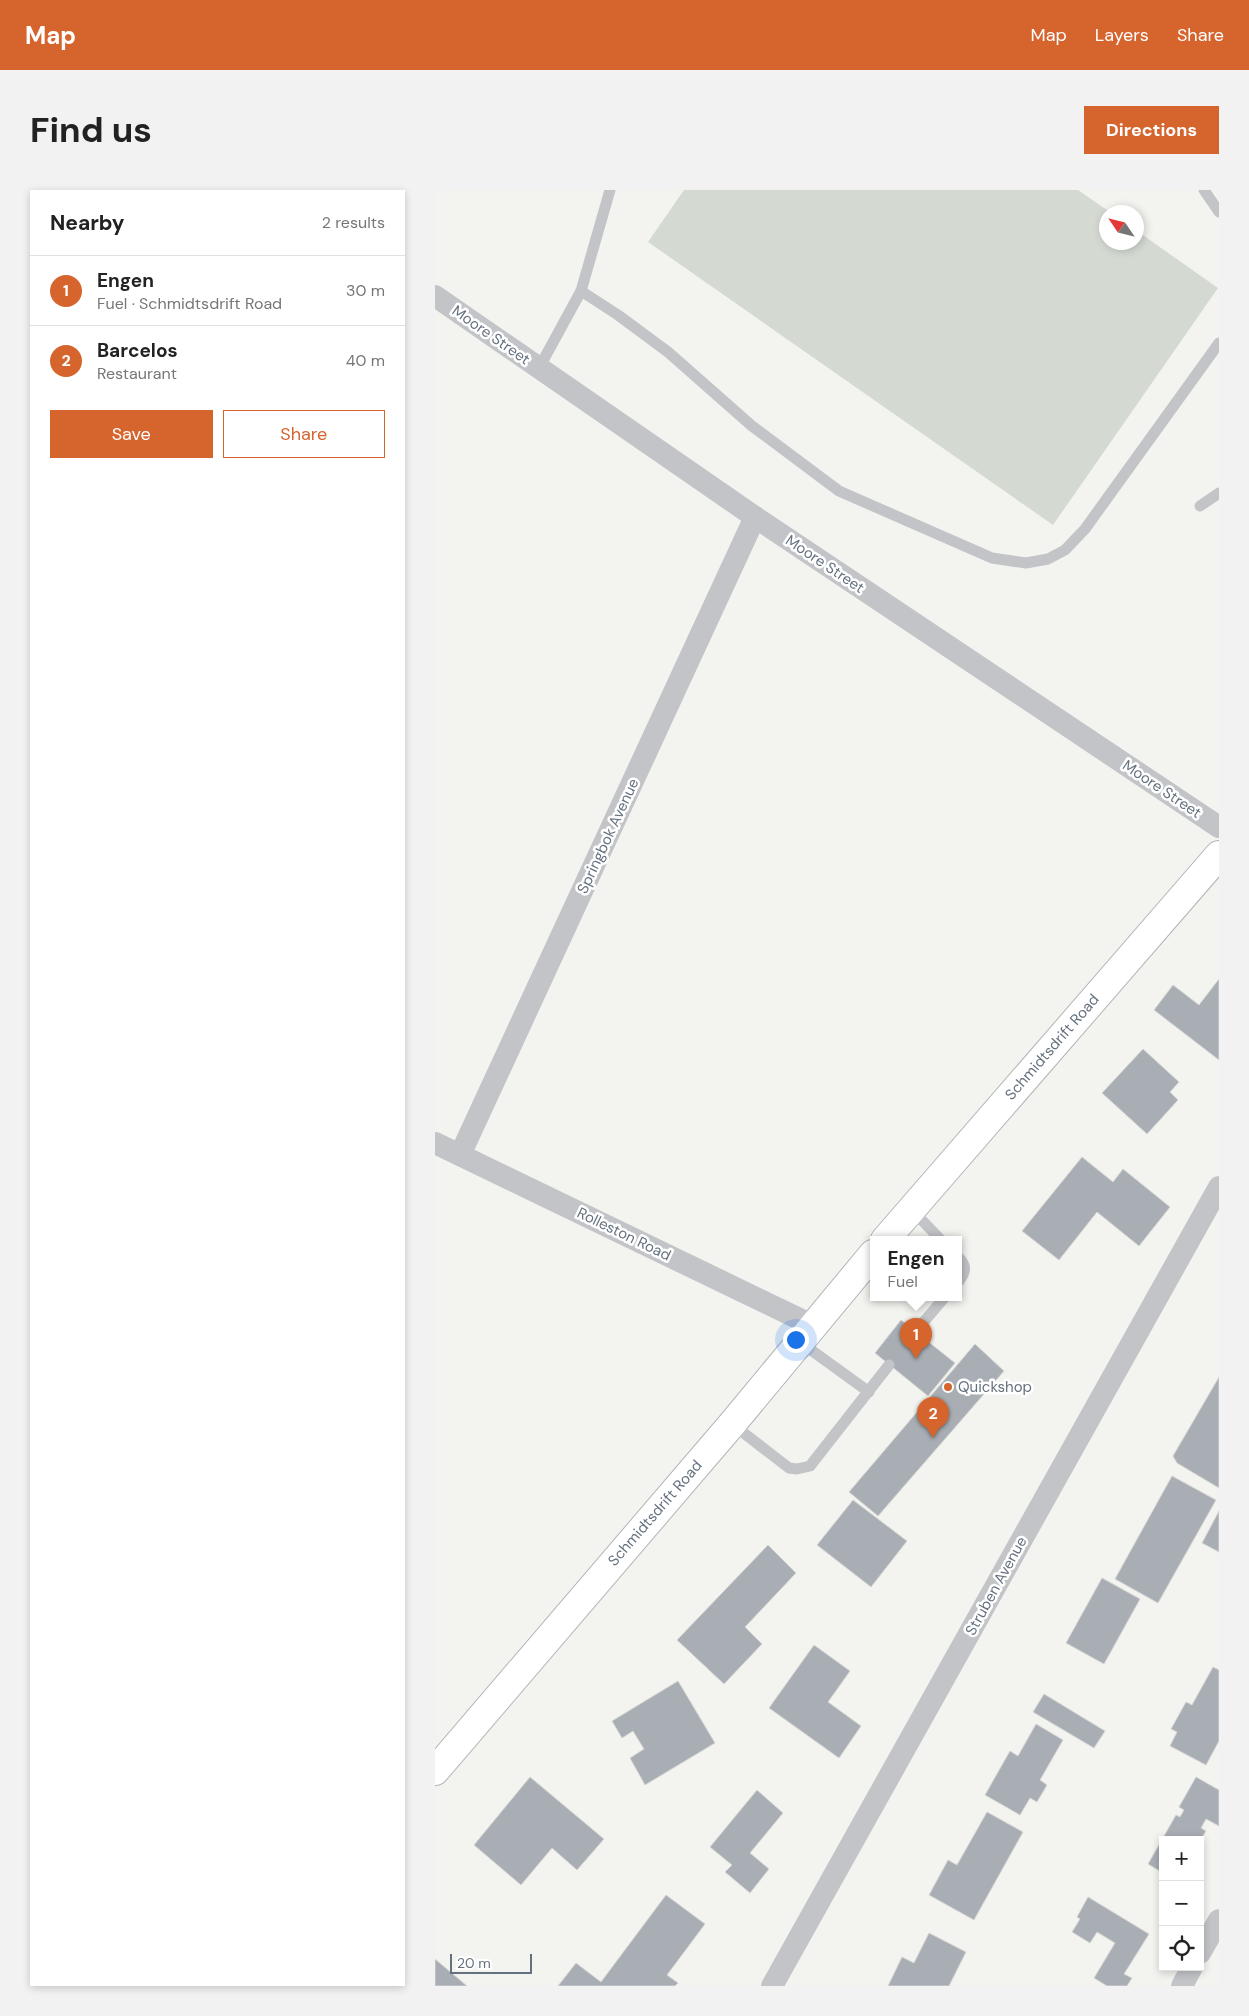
<!DOCTYPE html>
<html lang="en">
<head>
<meta charset="utf-8">
<style>
  :root { --surface:#fff; --page:#f2f2f2; --text:#222; --muted:#767676; --line:#e0e0e0; --accent:#d6642d }
  body { margin:0; font-family:"DM Sans",sans-serif; background:var(--page); color:var(--text) }
  .controls { position:absolute; right:15px; bottom:15px; display:grid; overflow:hidden; border-radius:0px; box-shadow:0 2px 8px #0003 }
  .controls button { width:45px; height:45px; display:grid; place-items:center; padding:0; border:0; border-bottom:1px solid var(--line); background:var(--surface); color:var(--text); font:25px sans-serif }
  .compass { position:absolute; left:664px; top:15px; width:45px; height:45px; border-radius:50%; background:var(--surface); box-shadow:0 2px 8px #0003; rotate:305deg }
  .scale { position:absolute; left:15px; bottom:12px; width:82px; box-sizing:border-box; padding-left:5px; border:2px solid #65717f; border-top:0; font-size:14px; line-height:18px; white-space:nowrap; color:#65717f; -webkit-text-stroke:4px #fff; paint-order:stroke }
  .you { position:absolute; left:360px; top:1149px; width:18px; height:18px; margin:-12px; border:4px solid #fff; border-radius:50%; background:#1a73e8; box-shadow:0 0 0 8px #1a73e833 }
  .badge { display:grid; place-items:center; width:32px; height:32px; border-radius:50%; background:var(--accent); color:#fff; font-size:16px; font-weight:700 }
  .pin { position:absolute; translate:-50% -41px; filter:drop-shadow(0 1px 2px #0008) }
  .pin::after { content:''; position:absolute; top:26px; width:18px; height:15px; background:inherit; clip-path:polygon(0 0,100% 0,50% 100%) }
  .popup { position:absolute; left:435px; top:1046px; width:92px; height:65px; box-sizing:border-box; display:grid; place-content:center; border-radius:0px; background:var(--surface); filter:drop-shadow(0 1px 4px #0005); font-size:16px; white-space:nowrap; color:var(--muted) }
  .popup b { font-size:19px; color:var(--text) }
  .popup::after { content:''; position:absolute; left:50%; top:100%; margin-left:-10px; border:10px solid transparent; border-top-color:var(--surface) }
  .list { margin:0; padding:0; list-style:none }
  h2 { display:flex; justify-content:space-between; align-items:center; height:65px; margin:0; padding:0 20px; font-size:21px }
  h2 small { font-size:16px; font-weight:400; color:var(--muted) }
  .list li { display:grid; grid-template-columns:32px 1fr auto; gap:15px; align-items:center; box-sizing:border-box; height:70px; padding:0 20px; border-top:1px solid var(--line) }
  .list b { display:block; font-size:19px; white-space:nowrap }
  .list p { margin:0; font-size:16px; white-space:nowrap; color:var(--muted) }
  .list em { font-size:16px; font-style:normal; color:var(--muted) }
  .actions { display:flex; gap:10px; padding:15px 20px }
  .actions a { flex:1; padding:11px 0; border:1px solid var(--accent); border-radius:0px; text-align:center; font-size:18px; color:var(--accent) }
  .actions .main { background:var(--accent); color:#fff }
  .icon { flex:none; width:28px; height:28px; fill:none; stroke:currentColor; stroke-width:2; stroke-linecap:round; stroke-linejoin:round }
  .map { position:relative; flex:none; width:784px; height:1796px; overflow:hidden; border-radius:0px }
  header { display:flex; align-items:center; gap:30px; box-sizing:border-box; height:70px; padding:0 25px; background:var(--accent); color:#fff }
  header strong { font-size:24px }
  nav { display:flex; gap:28px; margin-inline-start:auto; font-size:18px }
  .intro { display:flex; align-items:center; justify-content:space-between; box-sizing:border-box; height:120px; padding:0 30px }
  h1 { margin:0; font-size:35px }
  .button { padding:12px 22px; border-radius:0px; background:var(--accent); color:#fff; font-size:18px; font-weight:700 }
  main { display:flex; gap:30px; padding:0 30px }
  aside { flex:1; background:var(--surface); border-radius:0px; box-shadow:0 2px 8px #0003 }
  .map>svg:first-child { display:block }
  .green { fill:#d4dad1 }
  .building { fill:#a8aeb4; stroke:#d5d5d3 }
  .lines { fill:none; stroke-linecap:round; stroke-linejoin:round }
  .trunk-casing { stroke:#b2b5b8; stroke-width:30 }
  .service { stroke:#c2c4c8; stroke-width:11 }
  .minor { stroke:#c2c4c8; stroke-width:22 }
  .trunk { stroke:#fff; stroke-width:28 }
  .poi-dot { fill:#d6642d; stroke:#fff; stroke-width:2 }
  .labels { text-anchor:middle; stroke-width:5; stroke-linejoin:round; paint-order:stroke }
  .street-label { font-size:15px; fill:#65717f; stroke:#fff }
  .poi-label { font-size:15px; fill:#65717f; stroke:#fff; text-anchor:start }
</style>
</head>
<body>
<header>
<strong>Map</strong>
<nav><a>Map</a><a>Layers</a><a>Share</a></nav>
</header>
<div class="intro"><h1>Find us</h1><a class="button">Directions</a></div>
<main>
<aside>
<h2>Nearby<small>2 results</small></h2>
<ul class="list">
<li><span class="badge">1</span><div><b>Engen</b><p>Fuel · Schmidtsdrift Road</p></div><em>30 m</em></li>
<li><span class="badge">2</span><div><b>Barcelos</b><p>Restaurant</p></div><em>40 m</em></li>
</ul>
<div class="actions"><a class="main">Save</a><a>Share</a></div>
</aside>
<div class="map">
<svg width="784" height="1796" viewBox="0 0 784 1796">
  <rect width="100%" height="100%" fill="#f3f4f0"/>
  <!-- green -->
  <path class="green" d="M 249,0 L 643,0 L 675,22 L 672,22 L 672,52 L 702,52 L 702,41 L 783,98 L 618,335 L 213,52 Z"/>
  <!-- building -->
  <g class="building">
    <path d="M 784,789 L 784,870 L 719,820 L 738,795 L 764,815 Z"/>
    <path d="M 708,859 L 744,892 L 735,902 L 743,910 L 712,944 L 667,903 Z"/>
    <path d="M 647,967 L 678,992 L 688,979 L 735,1017 L 704,1056 L 662,1022 L 624,1070 L 587,1041 Z"/>
    <path d="M 466,1130 L 520,1173 L 493,1206 L 440,1163 Z"/>
    <path d="M 540,1154 L 569,1181 L 443,1326 L 414,1302 Z"/>
    <path d="M 784,1187 L 784,1298 L 742,1273 L 738,1266 Z"/>
    <path d="M 737,1286 L 781,1310 L 723,1413 L 680,1389 Z"/>
    <path d="M 418,1310 L 472,1351 L 436,1397 L 382,1355 Z"/>
    <path d="M 784,1321 L 784,1362 L 767,1353 Z"/>
    <path d="M 333,1355 L 361,1383 L 310,1437 L 327,1454 L 289,1494 L 242,1450 Z"/>
    <path d="M 667,1388 L 705,1409 L 669,1474 L 631,1453 Z"/>
    <path d="M 379,1455 L 415,1481 L 393,1512 L 426,1536 L 404,1568 L 334,1518 Z"/>
    <path d="M 778,1477 L 784,1480 L 784,1551 L 771,1575 L 735,1556 L 742,1542 L 736,1539 L 751,1512 L 757,1515 Z"/>
    <path d="M 243,1491 L 280,1553 L 210,1595 L 195,1568 L 209,1559 L 198,1541 L 187,1548 L 177,1531 Z"/>
    <path d="M 609,1504 L 670,1541 L 659,1558 L 598,1522 Z"/>
    <path d="M 601,1534 L 628,1550 L 605,1590 L 612,1595 L 602,1612 L 595,1608 L 585,1625 L 550,1605 L 575,1561 L 583,1566 Z"/>
    <path d="M 95,1587 L 169,1649 L 142,1680 L 117,1658 L 86,1695 L 39,1655 Z"/>
    <path d="M 761,1587 L 784,1600 L 784,1636 L 771,1629 L 766,1638 L 771,1641 L 765,1651 L 728,1650 L 728,1683 L 713,1674 L 741,1625 L 745,1627 L 749,1620 L 744,1617 Z"/>
    <path d="M 322,1600 L 348,1623 L 315,1663 L 334,1679 L 315,1703 L 290,1682 L 297,1675 L 275,1657 Z"/>
    <path d="M 552,1622 L 588,1642 L 539,1730 L 494,1705 L 513,1670 L 522,1675 Z"/>
    <path d="M 231,1705 L 270,1734 L 232,1785 L 243,1793 L 240,1796 L 123,1796 L 141,1773 L 166,1792 Z"/>
    <path d="M 653,1707 L 714,1744 L 689,1784 L 697,1788 L 692,1796 L 672,1796 L 659,1788 L 680,1753 L 662,1742 L 655,1753 L 637,1742 L 645,1729 L 642,1727 Z"/>
    <path d="M 494,1743 L 531,1762 L 514,1796 L 453,1796 L 467,1767 L 479,1773 Z"/>
    <path d="M 0,1769 L 32,1796 L 0,1796 Z"/>
  </g>
  <g class="lines">
    <!-- trunk casing -->
    <g class="trunk-casing">
      <g id="trunk">
        <path d="M 450,1050 L 784,665"/>
        <path d="M 0,1581 L 297,1234 L 438,1064"/>
      </g>
    </g>
    <!-- service -->
    <g class="service">
      <path d="M 769,0 L 784,22"/>
      <path d="M 146,101 L 183,125 L 233,162 L 317,236 L 404,301 L 557,368 L 591,373 L 613,369 L 630,360 L 650,339 L 784,153"/>
      <path d="M 104,178 L 146,101 L 175,0"/>
      <path d="M 765,316 L 784,303"/>
      <path d="M 476,1019 L 506,1050"/>
      <path d="M 524,1068 C 532,1076 531,1082 524,1091"/>
      <path d="M 481,1141 L 509,1108"/>
      <path d="M 365,1152 L 434,1202"/>
      <path d="M 297,1234 L 354,1278 L 362,1279 L 375,1276 L 454,1175"/>
    </g>
    <!-- minor -->
    <g class="minor">
      <path d="M 0,106 L 320,327 L 784,637"/>
      <path d="M 0,953 L 379,1136"/>
      <path d="M 25,965 L 320,327"/>
      <path d="M 765,1763 L 784,1730"/>
      <path d="M 337,1796 L 784,997"/>
      <path d="M 747,1796 L 757,1777"/>
    </g>
    <!-- trunk -->
    <use href="#trunk" class="trunk"/>
  </g>
  <!-- markers -->
  <circle class="poi-dot" cx="513" cy="1197" r="5"/>
  <g class="labels">
    <!-- street labels -->
    <g class="street-label">
      <text transform="translate(56 145) rotate(35)" y="5">Moore Street</text>
      <text transform="translate(390 374) rotate(34)" y="5">Moore Street</text>
      <text transform="translate(727 599) rotate(34)" y="5">Moore Street</text>
      <text transform="translate(173 646) rotate(-65)" y="5">Springbok Avenue</text>
      <text transform="translate(617 857) rotate(-49)" y="5">Schmidtsdrift Road</text>
      <text transform="translate(189 1044) rotate(26)" y="5">Rolleston Road</text>
      <text transform="translate(220 1323) rotate(-49)" y="5">Schmidtsdrift Road</text>
      <text transform="translate(561 1396) rotate(-61)" y="5">Struben Avenue</text>
    </g>
    <!-- poi labels -->
    <g class="poi-label">
      <text x="523" y="1202">Quickshop</text>
    </g>
  </g>
</svg>
<div class="controls">
<button>+</button>
<button>−</button>
<button><svg class="icon" aria-label="locate" viewBox="0 0 24 24"><circle cx="12" cy="12" r="6"/><path d="M12 2v4M12 18v4M2 12h4M18 12h4"/></svg></button>
</div>
<svg class="compass" viewBox="-18 -18 36 36"><path d="M0-13l5 13h-10z" fill="#e53935"/><path d="M0 13l5-13h-10z" fill="#767676"/></svg>
<div class="scale">20 m</div>
<div class="you"></div>
<div class="pin badge" style="left:481px;top:1169px">1</div>
<div class="popup"><b>Engen</b>Fuel</div>
<div class="pin badge" style="left:498px;top:1248px">2</div>
</div>
</main>
</body>
</html>
